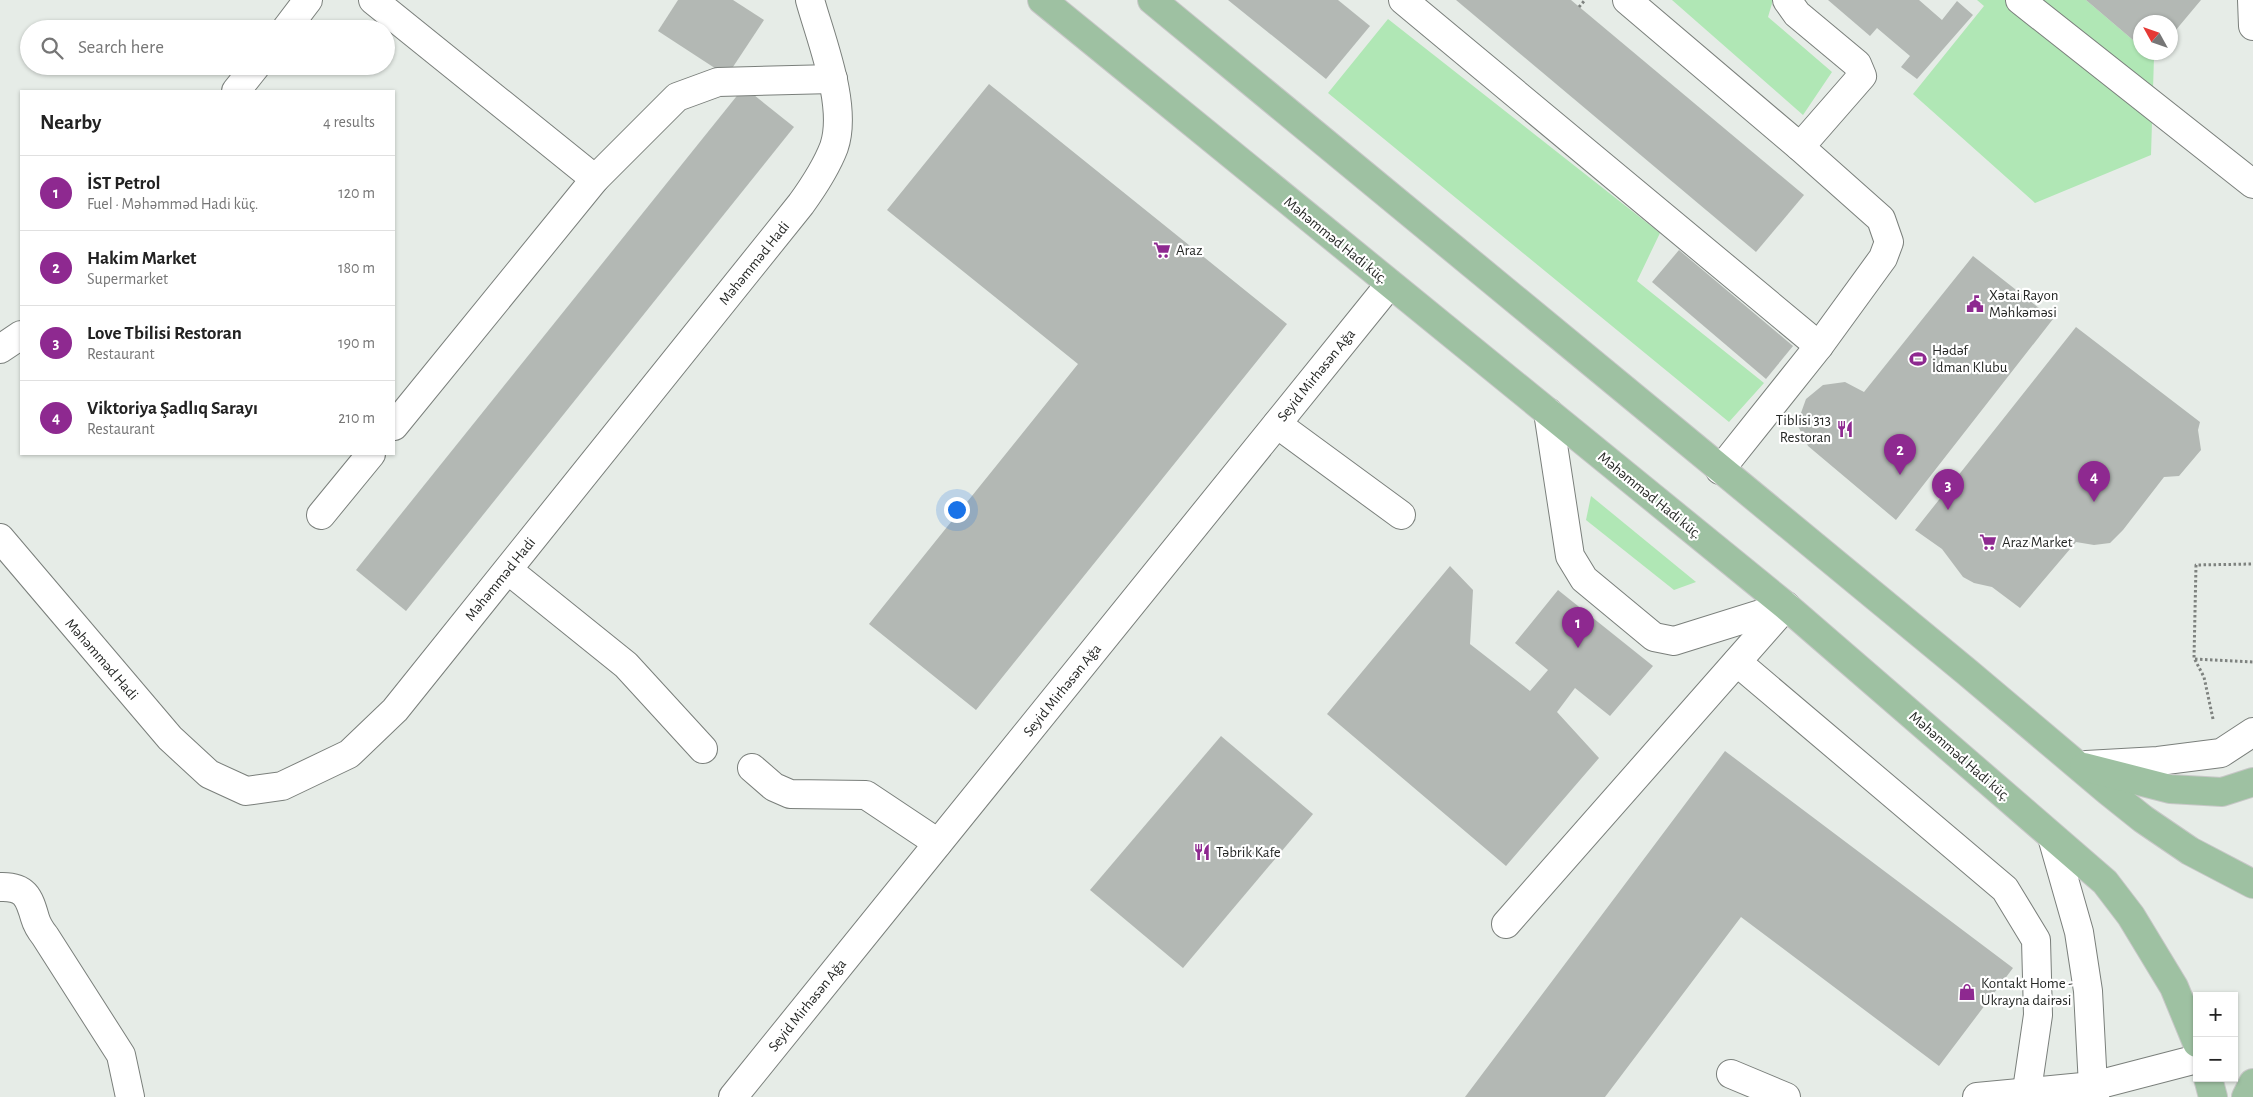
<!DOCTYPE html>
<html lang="en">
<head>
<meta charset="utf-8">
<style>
  :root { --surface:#fff; --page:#f2f2f2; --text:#222; --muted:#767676; --line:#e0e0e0; --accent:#8e2990 }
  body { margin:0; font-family:"Alegreya Sans",sans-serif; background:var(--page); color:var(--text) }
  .controls { position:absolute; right:15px; bottom:15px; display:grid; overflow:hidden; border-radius:0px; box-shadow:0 1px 4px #0004 }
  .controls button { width:45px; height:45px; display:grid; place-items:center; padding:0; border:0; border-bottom:1px solid var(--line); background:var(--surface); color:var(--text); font:25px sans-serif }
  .compass { position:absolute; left:2133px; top:15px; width:45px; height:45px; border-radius:50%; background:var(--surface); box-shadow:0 1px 4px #0004; rotate:310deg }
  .you { position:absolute; left:956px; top:509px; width:18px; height:18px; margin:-12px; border:4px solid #fff; border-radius:50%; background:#1a73e8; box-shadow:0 0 0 8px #1a73e833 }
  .badge { display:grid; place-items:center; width:32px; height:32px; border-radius:50%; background:var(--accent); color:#fff; font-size:16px; font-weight:700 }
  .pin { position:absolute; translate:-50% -41px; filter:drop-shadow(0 1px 2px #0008) }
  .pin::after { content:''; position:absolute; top:26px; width:18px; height:15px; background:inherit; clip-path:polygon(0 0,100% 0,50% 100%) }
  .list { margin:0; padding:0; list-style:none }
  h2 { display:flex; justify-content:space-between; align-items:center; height:65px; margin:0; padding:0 20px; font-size:21px }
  h2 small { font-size:16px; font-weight:400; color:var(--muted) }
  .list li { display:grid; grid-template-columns:32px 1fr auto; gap:15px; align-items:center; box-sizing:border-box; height:75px; padding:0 20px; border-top:1px solid var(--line) }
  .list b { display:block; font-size:19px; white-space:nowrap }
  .list p { margin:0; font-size:16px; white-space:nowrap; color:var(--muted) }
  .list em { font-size:16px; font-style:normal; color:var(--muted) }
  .icon { flex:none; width:28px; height:28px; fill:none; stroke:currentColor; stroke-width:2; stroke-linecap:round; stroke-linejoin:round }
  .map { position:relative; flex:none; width:2253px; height:1097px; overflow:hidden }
  .search { position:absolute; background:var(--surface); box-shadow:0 1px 4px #0004; left:20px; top:20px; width:375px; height:55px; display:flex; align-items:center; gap:12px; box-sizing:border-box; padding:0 18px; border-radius:28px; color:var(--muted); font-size:19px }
  .panel { position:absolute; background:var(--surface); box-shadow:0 1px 4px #0004; left:20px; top:90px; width:375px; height:365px; border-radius:0px }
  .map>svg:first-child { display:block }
  .green { fill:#b0e7b5 }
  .building { fill:#b3b8b4 }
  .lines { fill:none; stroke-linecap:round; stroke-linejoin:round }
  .minor-casing { stroke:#7a7f7b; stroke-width:30 }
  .major-casing { stroke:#c7c7c7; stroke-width:30 }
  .path { stroke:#7e827f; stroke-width:3; stroke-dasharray:2.5 2.5; stroke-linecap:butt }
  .minor { stroke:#fff; stroke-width:28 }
  .major { stroke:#9ec1a2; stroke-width:28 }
  .labels { text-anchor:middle; stroke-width:4.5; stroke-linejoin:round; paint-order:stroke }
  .street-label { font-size:15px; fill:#262826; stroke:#fff }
  .poi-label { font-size:15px; fill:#262826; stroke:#fff; text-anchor:start }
</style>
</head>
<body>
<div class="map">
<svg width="2253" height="1097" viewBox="0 0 2253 1097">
  <rect width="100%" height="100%" fill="#e6ece7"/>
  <!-- green -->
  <g class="green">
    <path d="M 1672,0 L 1773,0 L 1768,17 L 1832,72 L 1803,115 Z"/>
    <path d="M 1977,0 L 2086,0 L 2140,46 L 2140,52 L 2149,53 L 2154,57 L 2151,155 L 2035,203 L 1913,94 L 1984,6 Z"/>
    <path d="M 1388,19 L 1660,233 L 1637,281 L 1764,383 L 1729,422 L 1328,93 Z"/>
    <path d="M 1591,496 L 1696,582 L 1674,590 L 1586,520 Z"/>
  </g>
  <!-- building -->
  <g class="building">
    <path d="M 678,0 L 733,0 L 764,20 L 727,76 L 658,31 Z"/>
    <path d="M 1228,0 L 1338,0 L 1370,26 L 1326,79 Z"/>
    <path d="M 1456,0 L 1571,0 L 1804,195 L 1756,252 Z"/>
    <path d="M 1828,0 L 1919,0 L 1942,20 L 1957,1 L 1973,15 L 1917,79 L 1901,67 L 1910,56 L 1877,28 L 1870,36 Z"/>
    <path d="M 2086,0 L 2201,0 L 2170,37 L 2170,22 L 2140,22 L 2140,46 Z"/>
    <path d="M 989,84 L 1287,324 L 976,710 L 869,624 L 1078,364 L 887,210 Z"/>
    <path d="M 744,87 L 794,127 L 406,611 L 356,570 Z"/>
    <path d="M 1679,250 L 1793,346 L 1766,379 L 1652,282 Z"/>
    <path d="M 1973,256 L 2053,319 L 1896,520 L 1808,446 L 1797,424 L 1806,399 L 1823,385 L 1845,382 L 1864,392 Z"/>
    <path d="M 2076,327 L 2200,422 L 2198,430 L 2201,450 L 2179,476 L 2164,477 L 2123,530 L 2110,543 L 2094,545 L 2076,542 L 2020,608 L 1992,587 L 1974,583 L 1963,577 L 1942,549 L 1915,530 Z"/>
    <path d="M 1450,566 L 1473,590 L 1470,644 L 1530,691 L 1548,670 L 1515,643 L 1558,590 L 1653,666 L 1610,716 L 1575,688 L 1557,712 L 1599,758 L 1506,866 L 1327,714 Z"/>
    <path d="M 1221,736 L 1313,814 L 1183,968 L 1090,890 Z"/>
    <path d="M 1725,751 L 2013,968 L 1939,1066 L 1741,917 L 1605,1097 L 1465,1097 Z"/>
  </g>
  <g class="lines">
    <!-- minor casing -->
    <g class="minor-casing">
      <g id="minor">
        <path d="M 373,0 L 595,179"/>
        <path d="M 1403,0 L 1819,346"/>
        <path d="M 1627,0 L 1800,147 L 1881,219 L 1889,242 L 1883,258 L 1819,346 L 1720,470"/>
        <path d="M 1787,0 L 1797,14 L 1857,64 L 1862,76 L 1800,147"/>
        <path d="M 2020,0 L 2253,184"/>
        <path d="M 2252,0 L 2253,26"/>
        <path d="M 286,29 L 308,0"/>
        <path d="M 236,91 L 256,66"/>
        <path d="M 0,349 L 21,335"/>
        <path d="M 1548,412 L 1570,556 L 1584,579 L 1654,637 L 1674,641 L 1786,606"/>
        <path d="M 1277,424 L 1401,515"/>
        <path d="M 394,426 L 595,179 L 677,97 L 718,82 L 833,79"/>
        <path d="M 321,515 L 371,454"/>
        <path d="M 0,538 L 170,738 L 209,774 L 246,791 L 282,786 L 349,754 L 395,710 L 801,204 C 814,186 826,168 834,147 C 848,106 821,40 810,0"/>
        <path d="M 508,570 L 626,665 L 703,749"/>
        <path d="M 1737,662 L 2005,889 L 2036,940 L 2038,1015 L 2026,1097"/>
        <path d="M 2086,765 L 2158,761 L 2221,753 L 2253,732"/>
        <path d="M 752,768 L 774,787 L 790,794 L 866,795 L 938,843"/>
        <path d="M 2052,837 L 2079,932 L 2088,991 L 2093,1086 L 2095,1097"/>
        <path d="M 0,887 C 25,886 29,897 35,918 C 37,925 41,931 45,936 L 121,1055 L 130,1097"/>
        <path d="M 1506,924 L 1786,606"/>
        <path d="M 1731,1074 L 1786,1097"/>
        <path d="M 733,1097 L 1390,284"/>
        <path d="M 1977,1097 L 2093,1086 L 2197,1059"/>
      </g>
    </g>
    <!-- major casing -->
    <g class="major-casing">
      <g id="major">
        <path d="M 1042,0 L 1786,606 L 2105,882 L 2131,916 L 2174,987 L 2197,1043"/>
        <path d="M 1152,0 L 1967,672 L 2108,791 L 2143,819 L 2190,851 L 2253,884"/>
        <path d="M 2084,767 L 2170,789 L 2222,792 L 2253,782"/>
        <path d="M 2208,1078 L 2213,1097"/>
        <path d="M 2246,1097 L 2253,1083"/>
      </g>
    </g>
    <!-- path -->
    <g class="path">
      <path d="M 1579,7 L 1585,0"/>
      <path d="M 2195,659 L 2253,662"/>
      <path d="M 2213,719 L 2204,677 L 2194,658 L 2196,565 L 2253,564"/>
    </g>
    <!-- minor -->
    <use href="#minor" class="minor"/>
    <!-- major -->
    <use href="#major" class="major"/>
  </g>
  <!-- icons -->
  <defs>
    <g id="supermarket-bare" transform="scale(1.35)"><path d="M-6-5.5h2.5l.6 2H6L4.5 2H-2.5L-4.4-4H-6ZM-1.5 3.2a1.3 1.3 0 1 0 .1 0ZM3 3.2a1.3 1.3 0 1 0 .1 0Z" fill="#8e2990" stroke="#fff" stroke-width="2.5" paint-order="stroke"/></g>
    <g id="civic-bare" transform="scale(1.35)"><path d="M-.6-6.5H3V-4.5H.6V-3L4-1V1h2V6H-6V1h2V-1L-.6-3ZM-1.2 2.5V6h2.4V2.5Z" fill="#8e2990" stroke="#fff" stroke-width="2.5" paint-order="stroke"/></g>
    <g id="stadium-bare" transform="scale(1.35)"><path d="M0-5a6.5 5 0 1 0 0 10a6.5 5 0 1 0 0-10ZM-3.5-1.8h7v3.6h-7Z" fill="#8e2990" stroke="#fff" stroke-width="2.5" paint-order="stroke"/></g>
    <g id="restaurant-bare" transform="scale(1.35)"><path d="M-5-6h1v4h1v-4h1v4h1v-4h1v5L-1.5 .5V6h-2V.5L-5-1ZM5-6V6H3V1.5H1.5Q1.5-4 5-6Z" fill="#8e2990" stroke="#fff" stroke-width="2.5" paint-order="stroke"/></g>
    <g id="shop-bare" transform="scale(1.35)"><path d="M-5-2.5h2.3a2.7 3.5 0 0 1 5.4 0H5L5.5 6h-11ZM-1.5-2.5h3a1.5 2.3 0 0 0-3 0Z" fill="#8e2990" stroke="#fff" stroke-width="2.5" paint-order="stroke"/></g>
  </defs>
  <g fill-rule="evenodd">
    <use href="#supermarket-bare" x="1162" y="250"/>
    <use href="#civic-bare" x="1975" y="304"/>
    <use href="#stadium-bare" x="1918" y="359"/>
    <use href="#restaurant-bare" x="1845" y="429"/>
    <use href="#supermarket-bare" x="1988" y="542"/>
    <use href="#restaurant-bare" x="1202" y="852"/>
    <use href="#shop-bare" x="1967" y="992"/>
  </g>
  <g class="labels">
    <!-- street labels -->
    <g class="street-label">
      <text transform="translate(1336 240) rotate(39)" y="5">Məhəmməd Hadi küç.</text>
      <text transform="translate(754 263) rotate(-51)" y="5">Məhəmməd Hadi</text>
      <text transform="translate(1316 375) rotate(-51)" y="5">Seyid Mirhəsən Ağa</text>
      <text transform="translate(1650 495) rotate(39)" y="5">Məhəmməd Hadi küç.</text>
      <text transform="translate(500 579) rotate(-51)" y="5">Məhəmməd Hadi</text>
      <text transform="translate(102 659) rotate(49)" y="5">Məhəmməd Hadi</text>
      <text transform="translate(1062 690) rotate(-51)" y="5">Seyid Mirhəsən Ağa</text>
      <text transform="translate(1960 756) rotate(41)" y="5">Məhəmməd Hadi küç.</text>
      <text transform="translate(807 1005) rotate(-51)" y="5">Seyid Mirhəsən Ağa</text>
    </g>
    <!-- poi labels -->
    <g class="poi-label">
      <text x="1176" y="255">Araz</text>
      <text x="1989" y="300">Xətai Rayon<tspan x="1989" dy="17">Məhkəməsi</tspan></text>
      <text x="1932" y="355">Hədəf<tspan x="1932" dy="17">İdman Klubu</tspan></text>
      <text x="1831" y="425" text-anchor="end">Tiblisi 313<tspan x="1831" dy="17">Restoran</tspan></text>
      <text x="2002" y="547">Araz Market</text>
      <text x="1216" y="857">Təbrik Kafe</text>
      <text x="1981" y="988">Kontakt Home -<tspan x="1981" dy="17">Ukrayna dairəsi</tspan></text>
    </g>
  </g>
</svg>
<div class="controls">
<button>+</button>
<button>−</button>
</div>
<svg class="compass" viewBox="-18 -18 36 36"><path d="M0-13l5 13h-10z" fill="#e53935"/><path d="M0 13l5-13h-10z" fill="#767676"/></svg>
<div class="you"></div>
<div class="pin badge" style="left:1578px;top:648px">1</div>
<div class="pin badge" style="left:1900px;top:475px">2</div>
<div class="pin badge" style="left:1948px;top:510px">3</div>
<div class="pin badge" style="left:2094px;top:502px">4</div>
<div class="search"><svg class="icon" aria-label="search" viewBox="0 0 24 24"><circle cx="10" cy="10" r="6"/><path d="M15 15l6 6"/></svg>Search here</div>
<section class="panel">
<h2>Nearby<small>4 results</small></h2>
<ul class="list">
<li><span class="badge">1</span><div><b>İST Petrol</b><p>Fuel · Məhəmməd Hadi küç.</p></div><em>120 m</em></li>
<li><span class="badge">2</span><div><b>Hakim Market</b><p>Supermarket</p></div><em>180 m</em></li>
<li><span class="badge">3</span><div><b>Love Tbilisi Restoran</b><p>Restaurant</p></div><em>190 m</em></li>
<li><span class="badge">4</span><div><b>Viktoriya Şadlıq Sarayı</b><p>Restaurant</p></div><em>210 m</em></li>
</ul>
</section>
</div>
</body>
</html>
